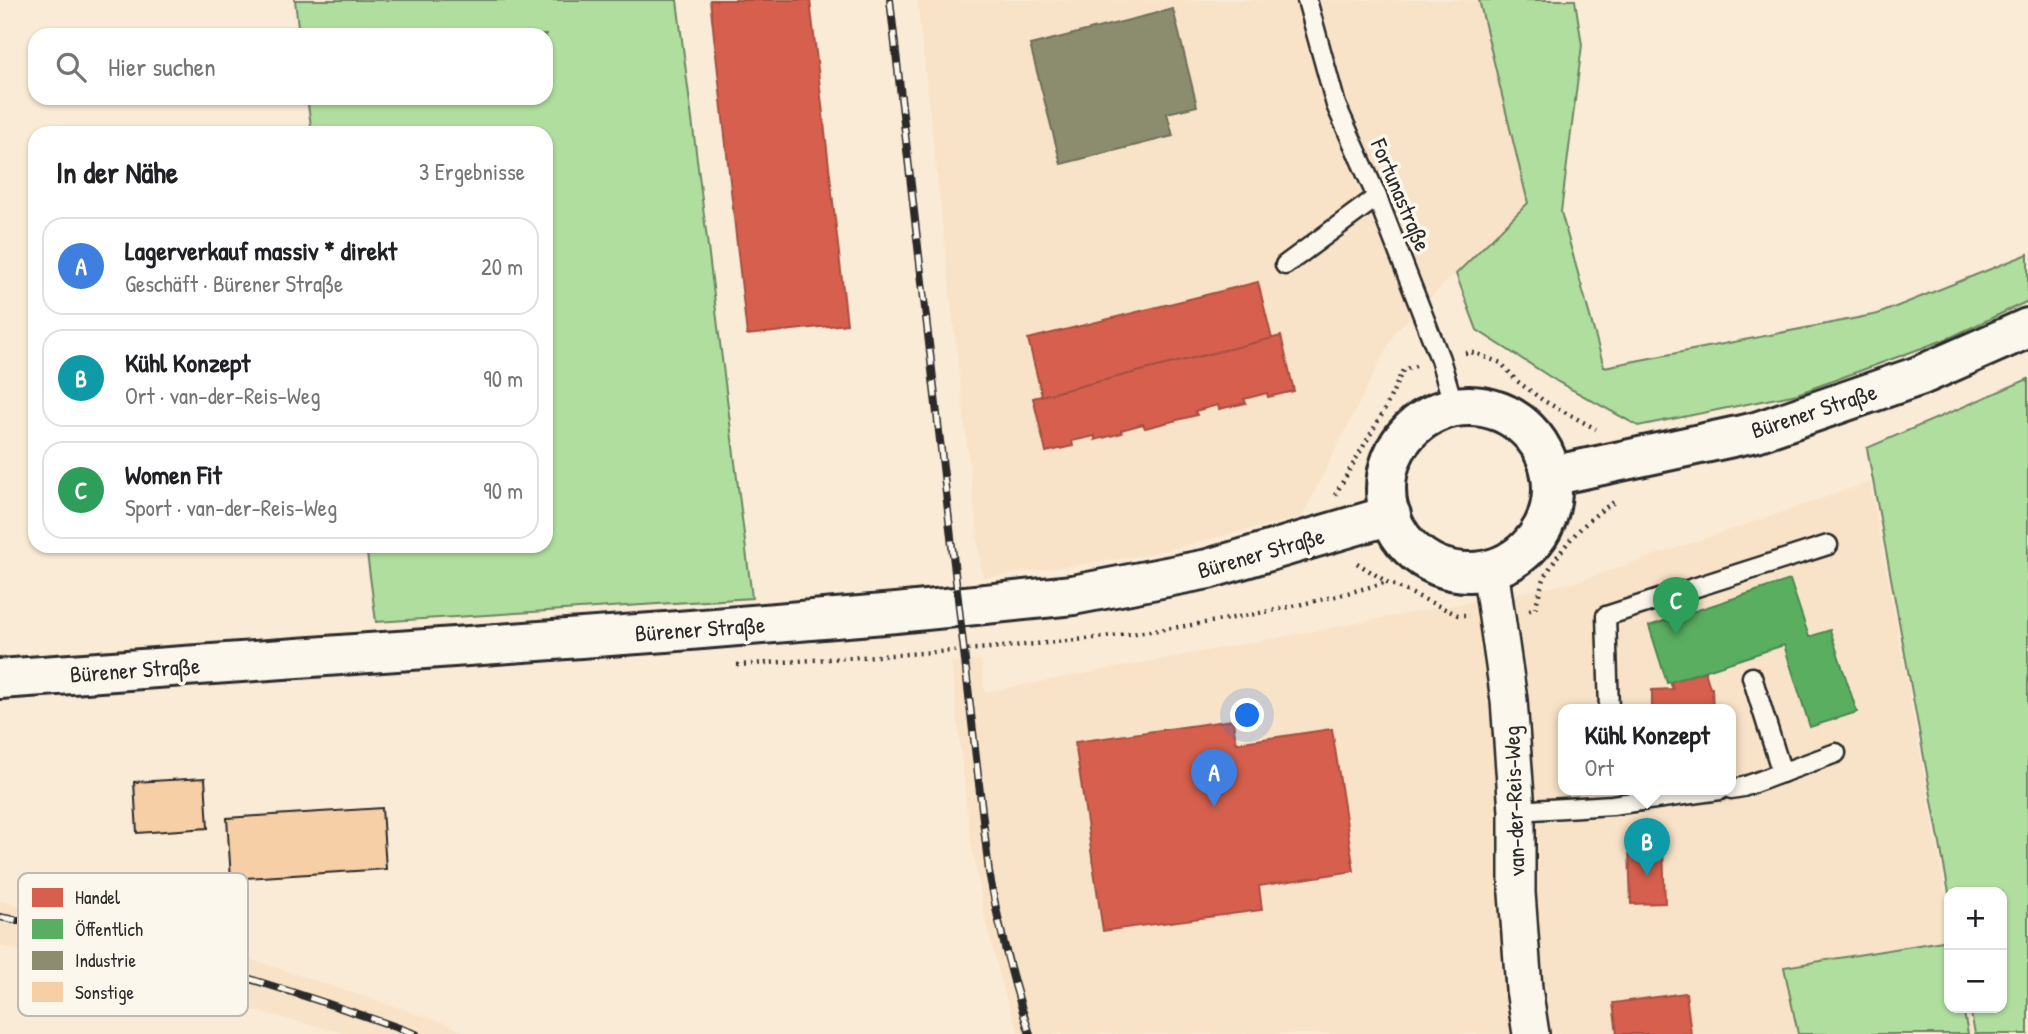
<!DOCTYPE html>
<html lang="de">
<head>
<meta charset="utf-8">
<style>
  :root { --surface:#fff; --page:#f6f6f6; --text:#202124; --muted:#757577; --line:#e0e0e0; --accent:#1f6fb2 }
  body { margin:0; font-family:"Patrick Hand",sans-serif; background:var(--page); color:var(--text) }
  .controls { position:absolute; right:21px; bottom:21px; display:grid; overflow:hidden; border-radius:14px; box-shadow:0 2px 5px #0004 }
  .controls button { width:63px; height:63px; display:grid; place-items:center; padding:0; border:0; border-bottom:2px solid var(--line); background:var(--surface); color:var(--text); font:35px sans-serif }
  .you { position:absolute; left:1248px; top:716px; width:24px; height:24px; margin:-18px; border:5px solid #fff; border-radius:50%; background:#1a73e8; box-shadow:0 0 0 10px #1a73e833 }
  .badge { display:grid; place-items:center; width:46px; height:46px; border-radius:50%; background:var(--accent); color:#fff; font-size:23px; font-weight:700 }
  .pin { position:absolute; translate:-50% -58px; filter:drop-shadow(0 2px 4px #0008) }
  .pin::after { content:''; position:absolute; top:37px; width:24px; height:21px; background:inherit; clip-path:polygon(0 0,100% 0,50% 100%) }
  .popup { position:absolute; left:1558px; top:704px; width:178px; height:91px; box-sizing:border-box; display:grid; place-content:center; border-radius:14px; background:var(--surface); filter:drop-shadow(0 2px 5px #0005); font-size:23px; white-space:nowrap; color:var(--muted) }
  .popup b { font-size:26px; color:var(--text) }
  .popup::after { content:''; position:absolute; left:50%; top:100%; margin-left:-14px; border:14px solid transparent; border-top-color:var(--surface) }
  .list { margin:0; padding:0; list-style:none }
  h2 { display:flex; justify-content:space-between; align-items:center; height:91px; margin:0; padding:0 28px; font-size:30px }
  h2 small { font-size:23px; font-weight:400; color:var(--muted) }
  .list li { display:grid; grid-template-columns:46px 1fr auto; gap:21px; align-items:center; box-sizing:border-box; height:98px; margin:0 14px 14px; padding:0 14px; border:2px solid var(--line); border-radius:21px }
  .list b { display:block; font-size:26px; white-space:nowrap }
  .list p { margin:0; font-size:23px; white-space:nowrap; color:var(--muted) }
  .list em { font-size:23px; font-style:normal; color:var(--muted) }
  .icon { flex:none; width:38px; height:38px; fill:none; stroke:currentColor; stroke-width:2; stroke-linecap:round; stroke-linejoin:round }
  .map { position:relative; flex:none; width:2028px; height:1034px; overflow:hidden }
  .search { position:absolute; background:var(--surface); box-shadow:0 2px 5px #0004; left:28px; top:28px; width:525px; height:77px; display:flex; align-items:center; gap:18px; box-sizing:border-box; padding:0 24px; border-radius:21px; color:var(--muted); font-size:26px }
  .panel { position:absolute; background:var(--surface); box-shadow:0 2px 5px #0004; left:28px; top:126px; width:525px; height:427px; border-radius:21px }
  .map>svg:first-child { display:block }
  .built { fill:#f9e3c8; fill-rule:evenodd }
  .green { fill:#afde9e; stroke:#6d8464; stroke-width:2 }
  .shops { fill:#d6604d; stroke:#a35043; stroke-width:2 }
  .public { fill:#5aae61; stroke:#4c8751; stroke-width:2 }
  .industry { fill:#8c8c6e; stroke:#6f6f5a; stroke-width:2 }
  .building { fill:#f6cfa6; stroke:#2b2b2b; stroke-width:2 }
  .lines { fill:none; stroke-linecap:round; stroke-linejoin:round }
  .service-casing { stroke:#2b2b2b; stroke-width:23 }
  .minor-casing { stroke:#2b2b2b; stroke-width:40 }
  .secondary-casing { stroke:#2b2b2b; stroke-width:44 }
  .path { stroke:#2b2b2b; stroke-width:4.5; stroke-dasharray:2 5; stroke-linecap:butt }
  .service { stroke:#fbf7ec; stroke-width:18 }
  .minor { stroke:#fbf7ec; stroke-width:35 }
  .secondary { stroke:#fbf7ec; stroke-width:38 }
  .rail-casing { stroke:#2b2b2b; stroke-width:8 }
  .rail { stroke:#fbf7ec; stroke-width:5; stroke-dasharray:16; stroke-linecap:butt }
  .labels { text-anchor:middle; stroke-width:7; stroke-linejoin:round; paint-order:stroke }
  .street-label { font-size:23px; fill:#2b2b2b; stroke:#fbf7ec }
  .key { fill:#fbf7ec; stroke:#bdbab2; stroke-width:2 }
  .key-label { font-size:19px; fill:#2b2b2b }
</style>
</head>
<body>
<div class="map">
<svg width="2028" height="1034" viewBox="0 0 2028 1034">
  <rect width="100%" height="100%" fill="#faebd7"/>
  <filter id="ink" filterUnits="userSpaceOnUse"><feTurbulence type="fractalNoise" baseFrequency=".0143" numOctaves="2"/><feDisplacementMap in="SourceGraphic" scale="14" xChannelSelector="R" yChannelSelector="G"/><feConvolveMatrix kernelMatrix="1 2 1 2 8 2 1 2 1" color-interpolation-filters="sRGB"/></filter>
  <g filter="url(#ink)">
    <!-- built -->
    <g class="built">
      <path d="M 917,0 L 1479,0 L 1528,203 L 1395,332 L 1302,517 L 1142,556 L 982,578 Z"/>
      <path d="M 1870,482 L 1949,909 L 1949,1008 L 1968,1008 L 1972,1034 L 1019,1034 L 1006,999 L 985,920 L 969,830 L 951,662 L 981,660 L 985,692 L 1576,582 ZM 1563,710 L 1731,710 L 1731,790 L 1563,790 Z"/>
      <path d="M 0,901 L 214,947 L 442,1022 L 471,1034 L 346,1034 L 0,946 Z"/>
    </g>
    <!-- green -->
    <g class="green">
      <path d="M 295,0 L 677,0 L 752,598 L 376,622 L 366,546 L 546,546 L 546,133 L 312,133 L 307,98 L 546,98 L 546,35 L 299,35 Z"/>
      <path d="M 1479,0 L 1575,0 L 1582,45 L 1561,212 L 1604,367 L 1878,314 L 2028,254 L 2028,301 L 1949,338 L 1797,394 L 1638,426 L 1558,382 L 1477,330 L 1456,274 L 1528,203 Z"/>
      <path d="M 2028,379 L 2028,1034 L 1975,1034 L 1970,1008 L 2002,1008 L 2002,892 L 1949,893 L 1867,448 Z"/>
      <path d="M 1949,940 L 1949,1008 L 1963,1008 L 1968,1034 L 1798,1034 L 1784,967 Z"/>
    </g>
    <!-- shops -->
    <g class="shops">
      <path d="M 710,0 L 810,0 L 847,324 L 747,335 Z"/>
      <path d="M 1258,282 L 1272,339 L 1042,396 L 1028,339 Z"/>
      <path d="M 1281,336 L 1294,391 L 1268,397 L 1267,393 L 1244,399 L 1246,403 L 1219,409 L 1218,405 L 1195,411 L 1197,415 L 1145,428 L 1143,424 L 1121,430 L 1122,433 L 1095,440 L 1095,436 L 1072,441 L 1073,446 L 1046,452 L 1033,398 Z"/>
      <path d="M 1705,671 L 1710,688 L 1712,688 L 1713,710 L 1652,710 L 1652,690 L 1673,689 L 1670,682 Z"/>
      <path d="M 1233,720 L 1236,743 L 1332,729 L 1354,871 L 1259,886 L 1262,910 L 1103,931 L 1075,742 Z"/>
      <path d="M 1663,847 L 1665,903 L 1631,904 L 1629,849 Z"/>
      <path d="M 1686,993 L 1691,1034 L 1617,1034 L 1613,1003 Z"/>
    </g>
    <!-- public -->
    <path class="public" d="M 1790,580 L 1809,637 L 1830,630 L 1857,712 L 1810,727 L 1784,645 L 1667,683 L 1649,626 Z"/>
    <!-- industry -->
    <path class="industry" d="M 1173,9 L 1197,106 L 1167,113 L 1173,136 L 1061,164 L 1030,45 Z"/>
    <!-- building -->
    <g class="building">
      <path d="M 205,778 L 208,828 L 137,833 L 134,782 Z"/>
      <path d="M 382,808 L 386,869 L 231,879 L 227,818 Z"/>
    </g>
    <g class="lines">
      <!-- service casing -->
      <g class="service-casing">
        <g id="service">
          <path d="M 1307,0 L 1336,105 L 1377,197 L 1440,359 L 1454,407"/>
          <path d="M 1285,265 L 1377,197"/>
          <path d="M 1752,677 L 1782,773"/>
          <path d="M 1609,710 L 1606,616 L 1828,545"/>
          <path d="M 1731,789 L 1743,787 L 1836,753"/>
          <path d="M 1517,811 L 1612,805 L 1720,790"/>
        </g>
      </g>
      <!-- minor casing -->
      <g class="minor-casing">
        <path id="minor" d="M 1490,569 L 1509,700 L 1517,811 L 1517,893 L 1524,989 L 1531,1034"/>
      </g>
      <!-- secondary casing -->
      <g class="secondary-casing">
        <g id="secondary">
          <circle cx="1469" cy="489" r="83"/>
          <path d="M 1551,476 L 1756,432 L 1919,376 L 2028,328"/>
          <path d="M 0,679 L 666,632 L 896,613 L 1073,595 L 1208,569 L 1391,515"/>
        </g>
      </g>
      <!-- path -->
      <g class="path">
        <path d="M 1465,353 L 1471,352 L 1501,363 L 1517,381 L 1544,401 L 1596,429"/>
        <path d="M 1335,495 L 1384,411 L 1403,370 L 1419,365"/>
        <path d="M 1357,563 L 1387,582 L 1458,615 L 1465,615"/>
        <path d="M 1529,610 L 1535,609 C 1538,599 1540,587 1545,577 C 1560,548 1587,517 1616,501"/>
        <path d="M 737,665 C 955,650 1177,644 1387,582"/>
      </g>
      <!-- service -->
      <use href="#service" class="service"/>
      <!-- minor -->
      <use href="#minor" class="minor"/>
      <!-- secondary -->
      <use href="#secondary" class="secondary"/>
      <!-- rail casing -->
      <g class="rail-casing">
        <g id="rail">
          <path d="M 890,0 L 989,872 C 999,928 1012,980 1030,1034"/>
          <path d="M 0,917 C 140,943 282,986 416,1034"/>
        </g>
      </g>
      <!-- rail -->
      <use href="#rail" class="rail"/>
    </g>
  </g>
  <g class="labels">
    <!-- street labels -->
    <g class="street-label">
      <text transform="translate(1401 195) rotate(67)" y="8">Fortunastraße</text>
      <text transform="translate(1814 411) rotate(-18)" y="8">Bürener Straße</text>
      <text transform="translate(1261 553) rotate(-16)" y="8">Bürener Straße</text>
      <text transform="translate(700 629) rotate(-4)" y="8">Bürener Straße</text>
      <text transform="translate(135 670) rotate(-4)" y="8">Bürener Straße</text>
      <text transform="translate(1514 801) rotate(-92)" y="8">van-der-Reis-Weg</text>
    </g>
  </g>
  <!-- legend -->
  <rect x="18" y="873" width="230" height="143" rx="10" class="key"/>
  <rect x="32" y="888" width="31" height="19" fill="#d6604d"/>
  <rect x="32" y="919" width="31" height="20" fill="#5aae61"/>
  <rect x="32" y="951" width="31" height="19" fill="#8c8c6e"/>
  <rect x="32" y="982" width="31" height="20" fill="#f6cfa6"/>
  <g class="key-label">
    <text x="75" y="904">Handel</text>
    <text x="75" y="936">Öffentlich</text>
    <text x="75" y="967">Industrie</text>
    <text x="75" y="999">Sonstige</text>
  </g>
</svg>
<div class="controls">
<button>+</button>
<button>−</button>
</div>
<div class="you"></div>
<div class="pin badge" style="left:1214px;top:807px;background:#3f7fe0">A</div>
<div class="pin badge" style="left:1647px;top:876px;background:#0f9aa8">B</div>
<div class="popup"><b>Kühl Konzept</b>Ort</div>
<div class="pin badge" style="left:1676px;top:635px;background:#2e9e5b">C</div>
<div class="search"><svg class="icon" aria-label="search" viewBox="0 0 24 24"><circle cx="10" cy="10" r="6"/><path d="M15 15l6 6"/></svg>Hier suchen</div>
<section class="panel">
<h2>In der Nähe<small>3 Ergebnisse</small></h2>
<ul class="list">
<li><span class="badge" style="background:#3f7fe0">A</span><div><b>Lagerverkauf massiv * direkt</b><p>Geschäft · Bürener Straße</p></div><em>20 m</em></li>
<li><span class="badge" style="background:#0f9aa8">B</span><div><b>Kühl Konzept</b><p>Ort · van-der-Reis-Weg</p></div><em>90 m</em></li>
<li><span class="badge" style="background:#2e9e5b">C</span><div><b>Women Fit</b><p>Sport · van-der-Reis-Weg</p></div><em>90 m</em></li>
</ul>
</section>
</div>
</body>
</html>
